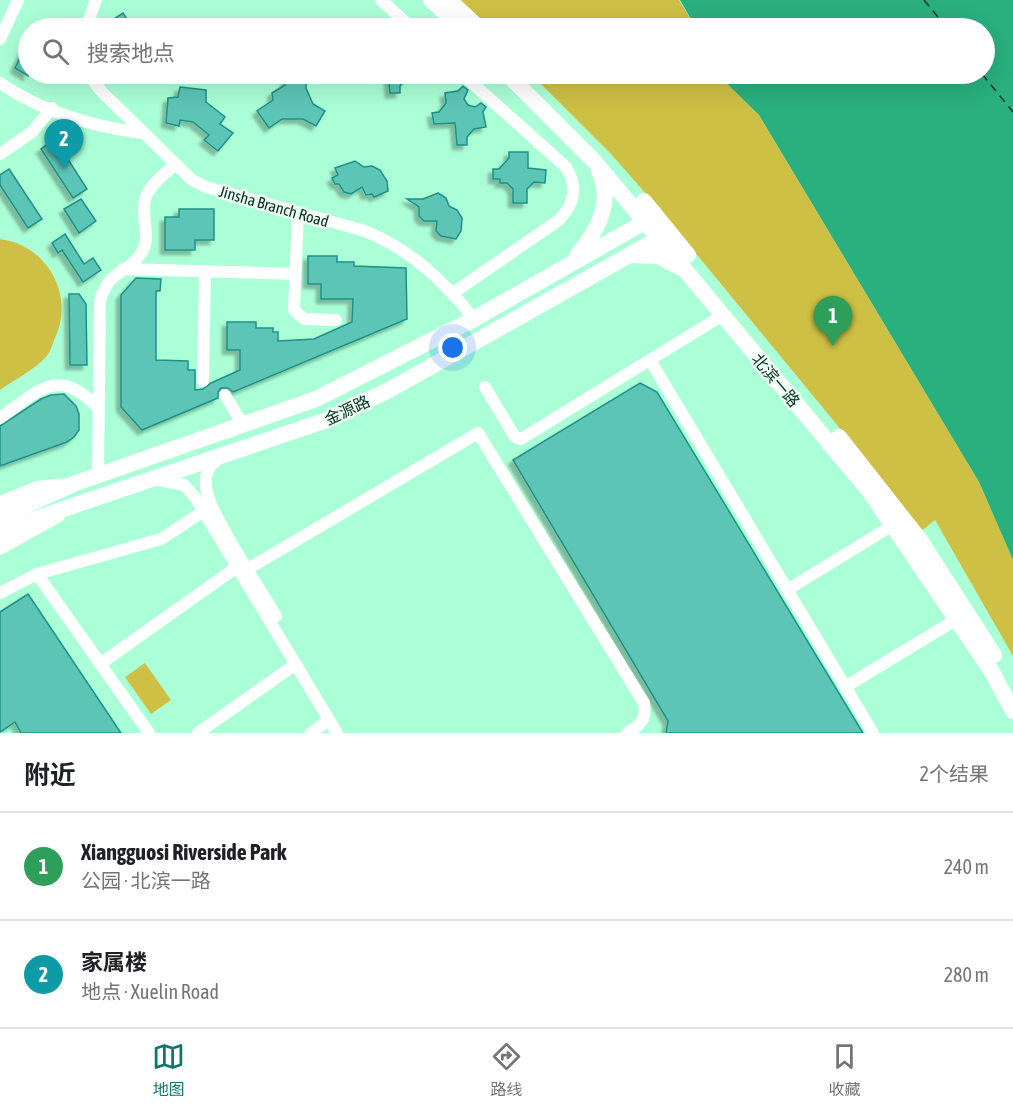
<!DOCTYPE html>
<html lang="zh">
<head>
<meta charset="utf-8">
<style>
  :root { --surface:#fff; --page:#f2f2f2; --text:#202124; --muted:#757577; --line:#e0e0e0; --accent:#0f766e }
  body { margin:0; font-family:"Asap Condensed","Noto Sans SC",sans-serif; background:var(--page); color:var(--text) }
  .you { position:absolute; left:453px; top:348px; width:21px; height:21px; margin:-15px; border:4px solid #fff; border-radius:50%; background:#1a73e8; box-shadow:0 0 0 9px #1a73e833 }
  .badge { display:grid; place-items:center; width:39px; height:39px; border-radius:50%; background:var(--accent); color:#fff; font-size:20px; font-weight:700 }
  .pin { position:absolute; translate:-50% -50px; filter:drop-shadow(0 2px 3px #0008) }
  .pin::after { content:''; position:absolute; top:32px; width:21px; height:18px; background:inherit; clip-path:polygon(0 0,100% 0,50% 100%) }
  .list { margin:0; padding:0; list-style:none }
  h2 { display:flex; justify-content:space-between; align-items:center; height:78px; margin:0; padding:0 24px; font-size:26px }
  h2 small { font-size:20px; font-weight:400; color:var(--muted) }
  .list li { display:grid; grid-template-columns:39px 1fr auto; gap:18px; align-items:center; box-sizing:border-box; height:108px; padding:0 24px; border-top:2px solid var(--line) }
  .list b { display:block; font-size:22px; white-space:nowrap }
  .list p { margin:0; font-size:20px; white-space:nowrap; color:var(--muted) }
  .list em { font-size:20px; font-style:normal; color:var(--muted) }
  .icon { flex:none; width:33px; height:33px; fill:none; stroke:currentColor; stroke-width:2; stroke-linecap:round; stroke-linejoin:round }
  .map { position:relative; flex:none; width:1013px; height:733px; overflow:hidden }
  .search { position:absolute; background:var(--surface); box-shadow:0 6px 24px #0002; left:18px; right:18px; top:18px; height:66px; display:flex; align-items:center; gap:15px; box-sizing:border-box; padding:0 21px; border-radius:33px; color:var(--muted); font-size:22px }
  .sheet { height:294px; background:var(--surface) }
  nav { display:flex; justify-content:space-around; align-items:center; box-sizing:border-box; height:84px; border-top:2px solid var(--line); background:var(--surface); font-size:16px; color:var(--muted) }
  nav a { display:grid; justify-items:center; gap:3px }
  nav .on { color:var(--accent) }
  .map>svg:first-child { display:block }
  .green { fill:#cec045 }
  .water { fill:#2ab07f }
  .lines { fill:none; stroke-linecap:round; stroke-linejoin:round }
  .ferry { stroke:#1a3529; stroke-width:1.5; stroke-dasharray:8 6; stroke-linecap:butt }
  .building { fill:#5dc5b6; stroke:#1e9285; stroke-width:1.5; filter:url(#shadow) }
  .minor { stroke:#fff; stroke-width:12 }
  .major { stroke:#fff; stroke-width:16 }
  .labels { text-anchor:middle; stroke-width:5; stroke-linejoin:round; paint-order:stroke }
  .street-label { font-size:16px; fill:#0c3021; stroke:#ebfbf3 }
</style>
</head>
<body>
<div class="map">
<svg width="1013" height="733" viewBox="0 0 1013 733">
  <defs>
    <filter id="shadow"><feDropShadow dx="-4.5" dy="4.5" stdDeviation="1.5" flood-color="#0004"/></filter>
  </defs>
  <rect width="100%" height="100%" fill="#aaffd7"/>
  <!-- green -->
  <g class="green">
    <path d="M 457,0 L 679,0 L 696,28 L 487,28 Z"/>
    <path d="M 531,74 L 717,74 L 759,115 L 979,482 L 1013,560 L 1013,656 L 935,520 L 920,532 L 884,482 L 661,211 L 611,154 Z"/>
    <path d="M 0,239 C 48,245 76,297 54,340 C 52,346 50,353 46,357 C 34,370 14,380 0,390 Z"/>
    <path d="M 145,663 L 171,700 L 151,714 L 125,677 Z"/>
  </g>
  <!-- water -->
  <path class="water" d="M 680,0 L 1013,0 L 1013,560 L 979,482 L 759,115 L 717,74 L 984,74 L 984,28 L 696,28 Z"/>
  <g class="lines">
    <!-- ferry -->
    <g class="ferry">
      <path d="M 924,0 L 947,28"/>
      <path d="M 982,74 L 1013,112"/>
    </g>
  </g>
  <!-- building -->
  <g class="building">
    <path d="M 123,13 L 133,28 L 100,28 Z"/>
    <path d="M 28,41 L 28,76 L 15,68 Z"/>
    <path d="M 286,74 L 306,74 L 306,88 L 313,104 L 325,111 L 316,126 L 303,119 L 282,119 L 269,128 L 257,111 L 273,100 L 272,93 L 285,85 Z"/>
    <path d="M 388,74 L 411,74 L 400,86 L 400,93 L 390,93 Z"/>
    <path d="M 463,86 L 468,90 L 464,99 L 468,105 L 475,107 L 481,103 L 486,107 L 483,112 L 486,127 L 474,129 L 467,137 L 467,145 L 457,145 L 455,123 L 434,124 L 432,113 L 439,112 L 446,103 L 445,93 L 458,91 Z"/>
    <path d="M 180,87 L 206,90 L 206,102 L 225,117 L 220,124 L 233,133 L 218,151 L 204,140 L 209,135 L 193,122 L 180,120 L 179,126 L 166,123 L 168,98 L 178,97 Z"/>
    <path d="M 55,139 L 87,189 L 73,198 L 41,149 Z"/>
    <path d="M 509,152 L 528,152 L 528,168 L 546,170 L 545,183 L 534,182 L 527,189 L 527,203 L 513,203 L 513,189 L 507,183 L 500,183 L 500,179 L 493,179 L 493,169 L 499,169 L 509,158 Z"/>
    <path d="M 355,161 L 364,167 L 372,166 L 380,170 L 387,181 L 388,191 L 374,197 L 372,194 L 366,195 L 362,187 L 351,194 L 344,192 L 339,184 L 335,184 L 332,178 L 338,175 L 335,168 Z"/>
    <path d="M 9,169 L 42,219 L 28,228 L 0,185 L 0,175 Z"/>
    <path d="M 438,193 L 446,198 L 449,206 L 457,210 L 462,218 L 461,231 L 456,239 L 441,236 L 436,231 L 437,221 L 424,221 L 419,216 L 419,207 L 407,199 L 423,199 Z"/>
    <path d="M 81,199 L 96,221 L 79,233 L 64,209 Z"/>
    <path d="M 179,209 L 214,209 L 214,240 L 195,240 L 195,250 L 165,250 L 165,217 L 179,217 Z"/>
    <path d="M 65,234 L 84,264 L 93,258 L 101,270 L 83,282 L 62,250 L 58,253 L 52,243 Z"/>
    <path d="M 308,256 L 337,256 L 337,262 L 354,262 L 354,266 L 406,268 L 407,319 L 233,392 L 228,388 L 221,388 L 218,392 L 218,398 L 142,430 L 121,407 L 121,295 L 136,278 L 161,279 L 160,291 L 156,291 L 156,360 L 188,361 L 188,370 L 195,370 L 195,390 L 203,389 L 211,383 L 240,370 L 240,350 L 227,350 L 227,322 L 256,322 L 256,328 L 273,328 L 273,332 L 278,332 L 278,341 L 314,339 L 352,322 L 353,299 L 321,299 L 321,284 L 308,284 Z"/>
    <path d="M 69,294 L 79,294 L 86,304 L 87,365 L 70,365 Z"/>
    <path d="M 640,383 L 657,392 L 863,733 L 666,733 L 668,721 L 513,460 Z"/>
    <path d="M 64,394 L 76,406 L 79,414 L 79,430 L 74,437 L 67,442 L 0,466 L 0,426 L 41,399 L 51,395 Z"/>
    <path d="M 28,594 L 121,733 L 21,733 L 15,722 L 0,732 L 0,612 Z"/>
  </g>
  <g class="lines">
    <!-- minor -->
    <g class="minor">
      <path d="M 381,0 L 412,28"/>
      <path d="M 86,28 L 96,0"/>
      <path d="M 0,39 L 18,0"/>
      <path d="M 88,74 L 101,91 L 192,180 L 206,187 L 365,231 C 411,250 443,280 474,319"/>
      <path d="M 0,83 C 40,111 94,127 142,133"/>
      <path d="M 0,154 L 32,132 L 52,108"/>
      <path d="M 298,213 L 294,310 L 304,319 L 336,320"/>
      <path d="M 123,269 L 295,274"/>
      <path d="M 453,293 L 559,220 C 575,203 578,187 566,167 L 462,74"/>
      <path d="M 650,360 L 873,733"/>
      <path d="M 203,381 L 205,271"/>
      <path d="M 485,387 L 515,437 L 521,439 L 723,315"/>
      <path d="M 225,395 L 243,425"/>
      <path d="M 0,418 C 38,391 59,365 98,408"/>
      <path d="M 218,459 C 208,467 205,473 206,486 C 207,511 261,590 276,616"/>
      <path d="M 98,476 L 100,301 C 109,268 128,275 142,252 C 152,235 139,214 146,196 C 151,184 165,174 174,165"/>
      <path d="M 159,480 L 184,485 L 195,497 L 337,733"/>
      <path d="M 0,502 L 37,487 L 66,484"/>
      <path d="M 0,549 L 59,516"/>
      <path d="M 241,573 L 478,433 L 644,703 C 647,719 641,725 627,733"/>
      <path d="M 37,574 L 149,733"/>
      <path d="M 787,590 L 893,525"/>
      <path d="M 0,593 L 37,574 L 161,539 L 204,511"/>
      <path d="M 100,664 L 237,567"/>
      <path d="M 845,687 L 957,619"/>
      <path d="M 198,733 L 296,664"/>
      <path d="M 311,733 L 329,720"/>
    </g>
    <!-- major -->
    <g class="major">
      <path d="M 431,0 L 462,28"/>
      <path d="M 449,0 L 479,28"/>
      <path d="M 507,74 L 595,162 L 870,492 L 992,672 L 1013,711"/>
      <path d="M 644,201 L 688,255"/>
      <path d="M 630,255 L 658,256 L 679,267"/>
      <path d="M 577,256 C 597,231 614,202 599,171"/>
      <path d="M 839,437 L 920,540 L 994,655"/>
      <path d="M 0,517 L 76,483 L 316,399 L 474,319 L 655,216"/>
      <path d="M 0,534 L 24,523 L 84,502 L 327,420 L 389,390 L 667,234"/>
    </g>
  </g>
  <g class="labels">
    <!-- street labels -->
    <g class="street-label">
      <text transform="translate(274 206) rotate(16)" y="6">Jinsha Branch Road</text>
      <text transform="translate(776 380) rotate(50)" y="6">北滨一路</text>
      <text transform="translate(347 410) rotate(-25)" y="6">金源路</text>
    </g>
  </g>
</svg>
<div class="you"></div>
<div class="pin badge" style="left:833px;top:346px;background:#2e9e5b">1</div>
<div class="pin badge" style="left:64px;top:169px;background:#0f9aa8">2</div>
<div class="search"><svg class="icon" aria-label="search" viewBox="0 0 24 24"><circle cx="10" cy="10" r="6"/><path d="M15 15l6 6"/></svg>搜索地点</div>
</div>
<section class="sheet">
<h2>附近<small>2个结果</small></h2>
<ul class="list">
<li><span class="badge" style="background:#2e9e5b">1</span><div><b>Xiangguosi Riverside Park</b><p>公园 · 北滨一路</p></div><em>240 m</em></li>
<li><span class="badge" style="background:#0f9aa8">2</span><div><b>家属楼</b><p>地点 · Xuelin Road</p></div><em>280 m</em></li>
</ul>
</section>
<nav>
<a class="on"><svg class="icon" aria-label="map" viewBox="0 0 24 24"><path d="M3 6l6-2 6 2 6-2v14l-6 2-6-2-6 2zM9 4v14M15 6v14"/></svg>地图</a>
<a><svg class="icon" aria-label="directions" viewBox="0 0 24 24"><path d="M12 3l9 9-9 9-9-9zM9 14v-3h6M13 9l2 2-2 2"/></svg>路线</a>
<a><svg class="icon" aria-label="saved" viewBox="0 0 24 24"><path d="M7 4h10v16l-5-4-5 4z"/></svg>收藏</a>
</nav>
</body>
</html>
